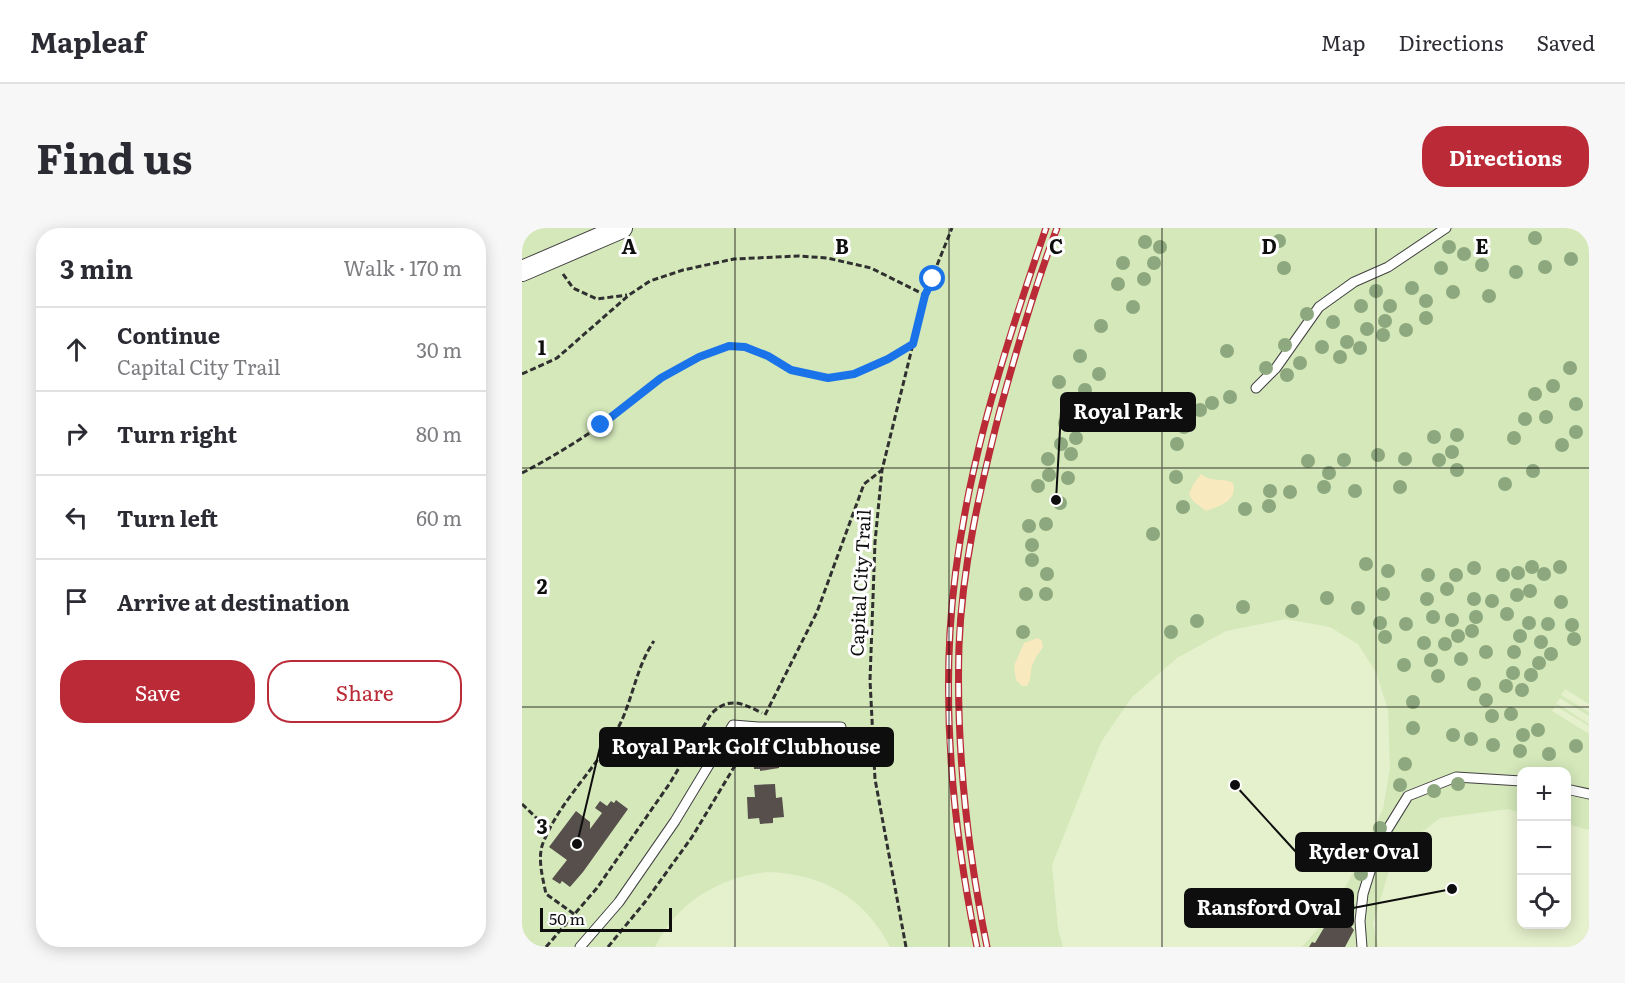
<!DOCTYPE html>
<html lang="en">
<head>
<meta charset="utf-8">
<style>
  :root { --surface:#fff; --page:#f7f7f7; --text:#2b2b33; --muted:#7c7c81; --line:#e1e1e2; --accent:#ba2a37 }
  body { margin:0; font-family:Literata,serif; background:var(--page); color:var(--text) }
  .controls { position:absolute; right:18px; bottom:18px; display:grid; overflow:hidden; border-radius:12px; box-shadow:0 3px 15px #0003 }
  .controls button { width:54px; height:54px; display:grid; place-items:center; padding:0; border:0; border-bottom:2px solid var(--line); background:var(--surface); color:var(--text); font:30px sans-serif }
  .scale { position:absolute; left:18px; bottom:15px; width:132px; box-sizing:border-box; padding-left:6px; border:3px solid #0e0e0e; border-top:0; font-size:16px; line-height:21px; white-space:nowrap; color:#0e0e0e; -webkit-text-stroke:4px #fff; paint-order:stroke }
  .stop { position:absolute; width:18px; height:18px; margin:-14px; border:4px solid #1a73e8; border-radius:50%; background:#fff }
  .stop.end { background:#1a73e8; border-color:#fff; box-shadow:0 2px 6px #0008 }
  .list { margin:0; padding:0; list-style:none }
  h2 { display:flex; justify-content:space-between; align-items:center; height:78px; margin:0; padding:0 24px; font-size:26px }
  h2 small { font-size:20px; font-weight:400; color:var(--muted) }
  .list li { display:grid; grid-template-columns:39px 1fr auto; gap:18px; align-items:center; box-sizing:border-box; height:84px; padding:0 24px; border-top:2px solid var(--line) }
  .list b { display:block; font-size:22px; white-space:nowrap }
  .list p { margin:0; font-size:20px; white-space:nowrap; color:var(--muted) }
  .list em { font-size:20px; font-style:normal; color:var(--muted) }
  .actions { display:flex; gap:12px; padding:18px 24px }
  .actions a { flex:1; padding:14px 0; border:2px solid var(--accent); border-radius:24px; text-align:center; font-size:21px; color:var(--accent) }
  .actions .main { background:var(--accent); color:#fff }
  .icon { flex:none; width:33px; height:33px; fill:none; stroke:currentColor; stroke-width:2; stroke-linecap:round; stroke-linejoin:round }
  .map { position:relative; flex:none; width:1067px; height:719px; overflow:hidden; border-radius:24px }
  header { display:flex; align-items:center; gap:36px; box-sizing:border-box; height:84px; padding:0 30px; background:var(--surface); border-bottom:2px solid var(--line) }
  header strong { font-size:28px }
  nav { display:flex; gap:33px; margin-inline-start:auto; font-size:21px }
  .intro { display:flex; align-items:center; justify-content:space-between; box-sizing:border-box; height:144px; padding:0 36px }
  h1 { margin:0; font-size:42px }
  .button { padding:15px 27px; border-radius:24px; background:var(--accent); color:#fff; font-size:21px; font-weight:700 }
  main { display:flex; gap:36px; padding:0 36px }
  aside { flex:1; background:var(--surface); border-radius:24px; box-shadow:0 3px 15px #0003 }
  .map>svg:first-child { display:block }
  .green { fill:#d4e8ba; fill-rule:evenodd }
  .sand { fill:#f9e9be }
  .pitch { fill:#e5f0cc }
  .building { fill:#574f4b }
  .lines { fill:none; stroke-linecap:round; stroke-linejoin:round }
  .lane-casing { stroke:#414141; stroke-width:11 }
  .street-casing { stroke:#414141; stroke-width:22 }
  .path { stroke:#303030; stroke-width:3; stroke-dasharray:6 3; stroke-linecap:butt }
  .lane { stroke:#fff; stroke-width:9 }
  .street { stroke:#fff; stroke-width:20 }
  .rail-casing { stroke:#ba2a37; stroke-width:7 }
  .rail { stroke:#fff; stroke-width:4.5; stroke-dasharray:14; stroke-linecap:butt }
  .tree { fill:#8da87e }
  .route { stroke:#1a73e8; stroke-width:8 }
  .grid { fill:none; stroke:#0e0e0e; stroke-width:1.5; stroke-opacity:0.55 }
  .labels { text-anchor:middle; stroke-width:6; stroke-linejoin:round; paint-order:stroke }
  .street-label { font-size:18px; fill:#0e0e0e; stroke:#fff }
  .grid-label { font-size:20px; text-anchor:middle; font-weight:bold; fill:#0e0e0e; stroke:#fff; stroke-width:6; stroke-linejoin:round; paint-order:stroke }
  .leader { fill:none; stroke:#0e0e0e; stroke-width:2 }
  .callout-dot { fill:#0e0e0e; stroke:#fff; stroke-width:2 }
  .callout { fill:#0e0e0e; stroke:#0e0e0e; stroke-width:2 }
  .callout-label { font-size:20px; text-anchor:middle; font-weight:bold; fill:#fff }
</style>
</head>
<body>
<header>
<strong>Mapleaf</strong>
<nav><a>Map</a><a>Directions</a><a>Saved</a></nav>
</header>
<div class="intro"><h1>Find us</h1><a class="button">Directions</a></div>
<main>
<aside>
<h2>3 min<small>Walk · 170 m</small></h2>
<ul class="list">
<li><svg class="icon" aria-label="ahead" viewBox="0 0 24 24"><path d="M12 20V5M6 11l6-6 6 6"/></svg><div><b>Continue</b><p>Capital City Trail</p></div><em>30 m</em></li>
<li><svg class="icon" aria-label="right" viewBox="0 0 24 24"><path d="M7 20v-9h11M14 6l5 5-5 5"/></svg><div><b>Turn right</b></div><em>80 m</em></li>
<li><svg class="icon" aria-label="left" viewBox="0 0 24 24"><path d="M17 20v-9H6M10 6l-5 5 5 5"/></svg><div><b>Turn left</b></div><em>60 m</em></li>
<li><svg class="icon" aria-label="arrive" viewBox="0 0 24 24"><path d="M6 21V4h12l-3 4 3 4H6"/></svg><div><b>Arrive at destination</b></div></li>
</ul>
<div class="actions"><a class="main">Save</a><a>Share</a></div>
</aside>
<div class="map">
<svg width="1067" height="719" viewBox="0 0 1067 719">
  <rect width="100%" height="100%" fill="#fefbf0"/>
  <!-- green -->
  <path class="green" d="M 0,0 L 1067,0 L 1067,719 L 0,719 ZM 999,544 L 1044,544 L 1044,696 L 999,696 Z"/>
  <!-- sand -->
  <g class="sand">
    <path d="M 679,246 C 689,255 700,249 711,255 C 716,273 698,278 684,283 L 671,273 L 667,266 L 671,257 Z"/>
    <path d="M 516,410 L 520,413 L 521,419 C 516,426 510,434 509,443 C 508,449 509,452 505,458 L 500,458 L 494,452 L 492,438 L 502,415 Z"/>
  </g>
  <!-- pitch -->
  <g class="pitch">
    <path d="M 764,391 L 808,399 L 836,416 L 854,444 L 866,482 L 868,540 L 861,581 L 836,635 L 809,686 L 780,719 L 541,719 L 536,701 L 530,637 L 579,514 L 610,469 L 655,430 L 704,403 Z"/>
    <path d="M 1043,461 L 1067,476 L 1067,484 L 1039,467 Z"/>
    <path d="M 1038,470 L 1067,488 L 1067,496 L 1034,475 Z"/>
    <path d="M 1034,478 L 1067,498 L 1067,506 L 1030,483 Z"/>
    <path d="M 986,581 L 999,585 L 999,696 L 1044,696 L 1045,596 L 1067,602 L 1067,719 L 856,719 L 851,696 L 872,626 L 918,590 Z"/>
    <path d="M 246,644 C 301,646 342,669 368,719 L 133,719 C 155,674 197,649 246,644 Z"/>
  </g>
  <!-- building -->
  <g class="building">
    <path d="M 237,524 L 251,524 L 251,527 L 257,526 L 257,540 L 238,543 L 238,541 L 232,541 L 231,528 L 237,528 Z"/>
    <path d="M 253,556 L 254,570 L 260,569 L 262,589 L 251,590 L 251,595 L 238,596 L 237,590 L 226,591 L 225,569 L 233,569 L 232,557 Z"/>
    <path d="M 94,572 L 106,581 L 61,644 L 48,659 L 40,653 L 38,656 L 30,651 L 45,632 L 27,619 L 54,583 L 68,594 L 68,601 L 80,585 L 73,580 L 78,573 L 85,578 L 89,573 L 92,575 Z"/>
    <path d="M 816,683 L 832,702 L 823,719 L 787,719 L 790,714 L 793,715 L 803,698 L 807,700 Z"/>
  </g>
  <g class="lines">
    <!-- lane casing -->
    <g class="lane-casing">
      <g id="lane">
        <path d="M 734,160 L 754,140 L 797,79 L 832,54 L 866,39 L 924,0"/>
        <path d="M 1044,561 L 1067,566"/>
        <path d="M 58,719 L 97,674 L 153,593 L 211,497 L 236,499 L 319,499"/>
        <path d="M 840,719 L 838,693 L 841,666 L 850,637 L 865,602 L 886,568 L 934,549 L 999,553"/>
      </g>
    </g>
    <!-- street casing -->
    <g class="street-casing">
      <path id="street" d="M 0,43 L 100,0"/>
    </g>
    <!-- path -->
    <g class="path">
      <path d="M 41,46 L 51,60 L 75,71 L 105,67"/>
      <path d="M 0,146 L 35,130 L 107,67 L 128,53 L 161,42 L 212,31 L 276,28 L 305,30 L 349,40 L 403,67"/>
      <path d="M 0,245 C 27,231 53,215 78,198 C 118,169 155,131 204,118 C 227,113 249,131 267,141 C 273,143 279,144 285,145 C 292,147 300,149 307,149 C 338,148 366,132 391,116"/>
      <path d="M 243,487 L 295,384 L 342,256 L 360,242"/>
      <path d="M 0,576 L 27,602"/>
      <path d="M 52,686 L 24,666 C 21,651 15,630 21,615 C 38,572 76,539 97,498 C 111,471 114,439 132,413"/>
      <path d="M 24,719 L 75,660 L 148,555 L 189,486 C 207,468 220,475 240,485"/>
      <path d="M 86,719 L 123,674 L 170,609 L 229,511"/>
      <path d="M 384,719 L 353,551 L 348,452 L 353,314 L 360,242 L 391,116 L 403,67 L 430,0"/>
    </g>
    <!-- lane -->
    <use href="#lane" class="lane"/>
    <!-- street -->
    <use href="#street" class="street"/>
    <!-- rail casing -->
    <g class="rail-casing">
      <g id="rail">
        <path d="M 455,719 C 434,616 422,510 428,404 C 436,265 479,130 524,0"/>
        <path d="M 465,719 C 445,620 434,519 437,418 C 440,339 458,261 477,186 C 494,123 512,61 535,0"/>
      </g>
    </g>
    <!-- rail -->
    <use href="#rail" class="rail"/>
  </g>
  <!-- trees -->
  <g class="tree">
    <circle cx="1013" cy="10" r="7"/>
    <circle cx="757" cy="13" r="7"/>
    <circle cx="623" cy="14" r="7"/>
    <circle cx="638" cy="19" r="7"/>
    <circle cx="927" cy="19" r="7"/>
    <circle cx="942" cy="26" r="7"/>
    <circle cx="1049" cy="31" r="7"/>
    <circle cx="601" cy="35" r="7"/>
    <circle cx="632" cy="35" r="7"/>
    <circle cx="960" cy="37" r="7"/>
    <circle cx="1023" cy="39" r="7"/>
    <circle cx="762" cy="40" r="7"/>
    <circle cx="919" cy="40" r="7"/>
    <circle cx="994" cy="44" r="7"/>
    <circle cx="622" cy="51" r="7"/>
    <circle cx="596" cy="56" r="7"/>
    <circle cx="890" cy="60" r="7"/>
    <circle cx="854" cy="63" r="7"/>
    <circle cx="931" cy="64" r="7"/>
    <circle cx="967" cy="68" r="7"/>
    <circle cx="904" cy="73" r="7"/>
    <circle cx="839" cy="78" r="7"/>
    <circle cx="868" cy="78" r="7"/>
    <circle cx="611" cy="79" r="7"/>
    <circle cx="785" cy="86" r="7"/>
    <circle cx="904" cy="90" r="7"/>
    <circle cx="863" cy="93" r="7"/>
    <circle cx="811" cy="94" r="7"/>
    <circle cx="579" cy="98" r="7"/>
    <circle cx="845" cy="101" r="7"/>
    <circle cx="884" cy="102" r="7"/>
    <circle cx="861" cy="107" r="7"/>
    <circle cx="825" cy="114" r="7"/>
    <circle cx="763" cy="117" r="7"/>
    <circle cx="800" cy="119" r="7"/>
    <circle cx="838" cy="120" r="7"/>
    <circle cx="705" cy="123" r="7"/>
    <circle cx="558" cy="128" r="7"/>
    <circle cx="818" cy="129" r="7"/>
    <circle cx="778" cy="135" r="7"/>
    <circle cx="744" cy="140" r="7"/>
    <circle cx="1048" cy="140" r="7"/>
    <circle cx="577" cy="146" r="7"/>
    <circle cx="765" cy="147" r="7"/>
    <circle cx="537" cy="154" r="7"/>
    <circle cx="1031" cy="158" r="7"/>
    <circle cx="563" cy="162" r="7"/>
    <circle cx="1013" cy="166" r="7"/>
    <circle cx="708" cy="169" r="7"/>
    <circle cx="690" cy="175" r="7"/>
    <circle cx="1054" cy="176" r="7"/>
    <circle cx="678" cy="182" r="7"/>
    <circle cx="1024" cy="189" r="7"/>
    <circle cx="1003" cy="191" r="7"/>
    <circle cx="543" cy="195" r="7"/>
    <circle cx="662" cy="199" r="7"/>
    <circle cx="1054" cy="204" r="7"/>
    <circle cx="935" cy="207" r="7"/>
    <circle cx="912" cy="209" r="7"/>
    <circle cx="554" cy="210" r="7"/>
    <circle cx="992" cy="210" r="7"/>
    <circle cx="539" cy="216" r="7"/>
    <circle cx="655" cy="216" r="7"/>
    <circle cx="1040" cy="217" r="7"/>
    <circle cx="930" cy="224" r="7"/>
    <circle cx="549" cy="226" r="7"/>
    <circle cx="856" cy="227" r="7"/>
    <circle cx="526" cy="231" r="7"/>
    <circle cx="883" cy="231" r="7"/>
    <circle cx="822" cy="232" r="7"/>
    <circle cx="917" cy="232" r="7"/>
    <circle cx="786" cy="233" r="7"/>
    <circle cx="935" cy="242" r="7"/>
    <circle cx="1011" cy="243" r="7"/>
    <circle cx="807" cy="245" r="7"/>
    <circle cx="527" cy="247" r="7"/>
    <circle cx="654" cy="249" r="7"/>
    <circle cx="546" cy="250" r="7"/>
    <circle cx="983" cy="256" r="7"/>
    <circle cx="516" cy="258" r="7"/>
    <circle cx="802" cy="259" r="7"/>
    <circle cx="878" cy="259" r="7"/>
    <circle cx="748" cy="263" r="7"/>
    <circle cx="833" cy="263" r="7"/>
    <circle cx="768" cy="264" r="7"/>
    <circle cx="538" cy="275" r="7"/>
    <circle cx="747" cy="278" r="7"/>
    <circle cx="661" cy="279" r="7"/>
    <circle cx="723" cy="281" r="7"/>
    <circle cx="524" cy="296" r="7"/>
    <circle cx="507" cy="298" r="7"/>
    <circle cx="631" cy="306" r="7"/>
    <circle cx="510" cy="317" r="7"/>
    <circle cx="510" cy="332" r="7"/>
    <circle cx="844" cy="336" r="7"/>
    <circle cx="1010" cy="339" r="7"/>
    <circle cx="1038" cy="339" r="7"/>
    <circle cx="952" cy="340" r="7"/>
    <circle cx="866" cy="343" r="7"/>
    <circle cx="996" cy="345" r="7"/>
    <circle cx="525" cy="346" r="7"/>
    <circle cx="1022" cy="346" r="7"/>
    <circle cx="906" cy="347" r="7"/>
    <circle cx="934" cy="347" r="7"/>
    <circle cx="981" cy="347" r="7"/>
    <circle cx="925" cy="361" r="7"/>
    <circle cx="1008" cy="363" r="7"/>
    <circle cx="504" cy="366" r="7"/>
    <circle cx="524" cy="366" r="7"/>
    <circle cx="861" cy="366" r="7"/>
    <circle cx="995" cy="367" r="7"/>
    <circle cx="805" cy="370" r="7"/>
    <circle cx="905" cy="371" r="7"/>
    <circle cx="952" cy="371" r="7"/>
    <circle cx="970" cy="373" r="7"/>
    <circle cx="1039" cy="374" r="7"/>
    <circle cx="721" cy="379" r="7"/>
    <circle cx="836" cy="380" r="7"/>
    <circle cx="770" cy="383" r="7"/>
    <circle cx="985" cy="386" r="7"/>
    <circle cx="911" cy="389" r="7"/>
    <circle cx="954" cy="389" r="7"/>
    <circle cx="930" cy="392" r="7"/>
    <circle cx="675" cy="393" r="7"/>
    <circle cx="858" cy="395" r="7"/>
    <circle cx="1007" cy="395" r="7"/>
    <circle cx="884" cy="396" r="7"/>
    <circle cx="1026" cy="396" r="7"/>
    <circle cx="1050" cy="397" r="7"/>
    <circle cx="950" cy="403" r="7"/>
    <circle cx="501" cy="404" r="7"/>
    <circle cx="649" cy="404" r="7"/>
    <circle cx="936" cy="408" r="7"/>
    <circle cx="998" cy="408" r="7"/>
    <circle cx="863" cy="409" r="7"/>
    <circle cx="1052" cy="411" r="7"/>
    <circle cx="1019" cy="414" r="7"/>
    <circle cx="902" cy="415" r="7"/>
    <circle cx="923" cy="416" r="7"/>
    <circle cx="964" cy="424" r="7"/>
    <circle cx="992" cy="424" r="7"/>
    <circle cx="1029" cy="426" r="7"/>
    <circle cx="939" cy="431" r="7"/>
    <circle cx="909" cy="432" r="7"/>
    <circle cx="1017" cy="435" r="7"/>
    <circle cx="882" cy="437" r="7"/>
    <circle cx="991" cy="445" r="7"/>
    <circle cx="1009" cy="447" r="7"/>
    <circle cx="916" cy="448" r="7"/>
    <circle cx="952" cy="456" r="7"/>
    <circle cx="984" cy="458" r="7"/>
    <circle cx="1000" cy="462" r="7"/>
    <circle cx="964" cy="472" r="7"/>
    <circle cx="891" cy="474" r="7"/>
    <circle cx="989" cy="486" r="7"/>
    <circle cx="970" cy="488" r="7"/>
    <circle cx="891" cy="500" r="7"/>
    <circle cx="1016" cy="502" r="7"/>
    <circle cx="931" cy="507" r="7"/>
    <circle cx="1001" cy="507" r="7"/>
    <circle cx="949" cy="511" r="7"/>
    <circle cx="971" cy="517" r="7"/>
    <circle cx="1054" cy="518" r="7"/>
    <circle cx="998" cy="523" r="7"/>
    <circle cx="1027" cy="526" r="7"/>
    <circle cx="883" cy="536" r="7"/>
    <circle cx="936" cy="556" r="7"/>
    <circle cx="878" cy="557" r="7"/>
    <circle cx="912" cy="563" r="7"/>
    <circle cx="858" cy="600" r="7"/>
    <circle cx="839" cy="646" r="7"/>
    <circle cx="826" cy="679" r="7"/>
  </g>
  <g class="lines">
    <!-- route -->
    <path class="route" d="M 79,197 L 139,150 L 177,129 L 207,118 L 223,119 L 246,128 L 269,142 L 306,150 L 332,146 L 366,131 L 391,116 L 403,67 L 411,51"/>
  </g>
  <!-- grid -->
  <path class="grid" d="M 213,0 L 213,719M 427,0 L 427,719M 640,0 L 640,719M 854,0 L 854,719M 0,240 L 1067,240M 0,479 L 1067,479"/>
  <g class="labels">
    <!-- street labels -->
    <g class="street-label">
      <text transform="translate(339 355) rotate(-87)" y="6">Capital City Trail</text>
    </g>
  </g>
  <g class="grid-label">
    <text x="107" y="26">A</text>
    <text x="320" y="26">B</text>
    <text x="534" y="26">C</text>
    <text x="747" y="26">D</text>
    <text x="960" y="26">E</text>
    <text x="20" y="127">1</text>
    <text x="20" y="366">2</text>
    <text x="20" y="606">3</text>
  </g>
  <!-- callouts -->
  <path class="leader" d="M534 272L539 184M55 616L78 519M713 557L774 624M930 661L831 680"/>
  <g class="callout-dot">
    <circle cx="534" cy="272" r="6"/>
    <circle cx="55" cy="616" r="6"/>
    <circle cx="713" cy="557" r="6"/>
    <circle cx="930" cy="661" r="6"/>
  </g>
  <g class="callout">
    <rect x="539" y="165" width="134" height="38" rx="6"/>
    <rect x="78" y="500" width="293" height="38" rx="6"/>
    <rect x="774" y="605" width="135" height="38" rx="6"/>
    <rect x="663" y="661" width="168" height="38" rx="6"/>
  </g>
  <g class="callout-label">
    <text x="606" y="191">Royal Park</text>
    <text x="224" y="526">Royal Park Golf Clubhouse</text>
    <text x="842" y="631">Ryder Oval</text>
    <text x="747" y="687">Ransford Oval</text>
  </g>
</svg>
<div class="controls">
<button>+</button>
<button>−</button>
<button><svg class="icon" aria-label="locate" viewBox="0 0 24 24"><circle cx="12" cy="12" r="6"/><path d="M12 2v4M12 18v4M2 12h4M18 12h4"/></svg></button>
</div>
<div class="scale">50 m</div>
<div class="stop" style="left:411px;top:51px"></div>
<div class="stop end" style="left:79px;top:197px"></div>
</div>
</main>
</body>
</html>
